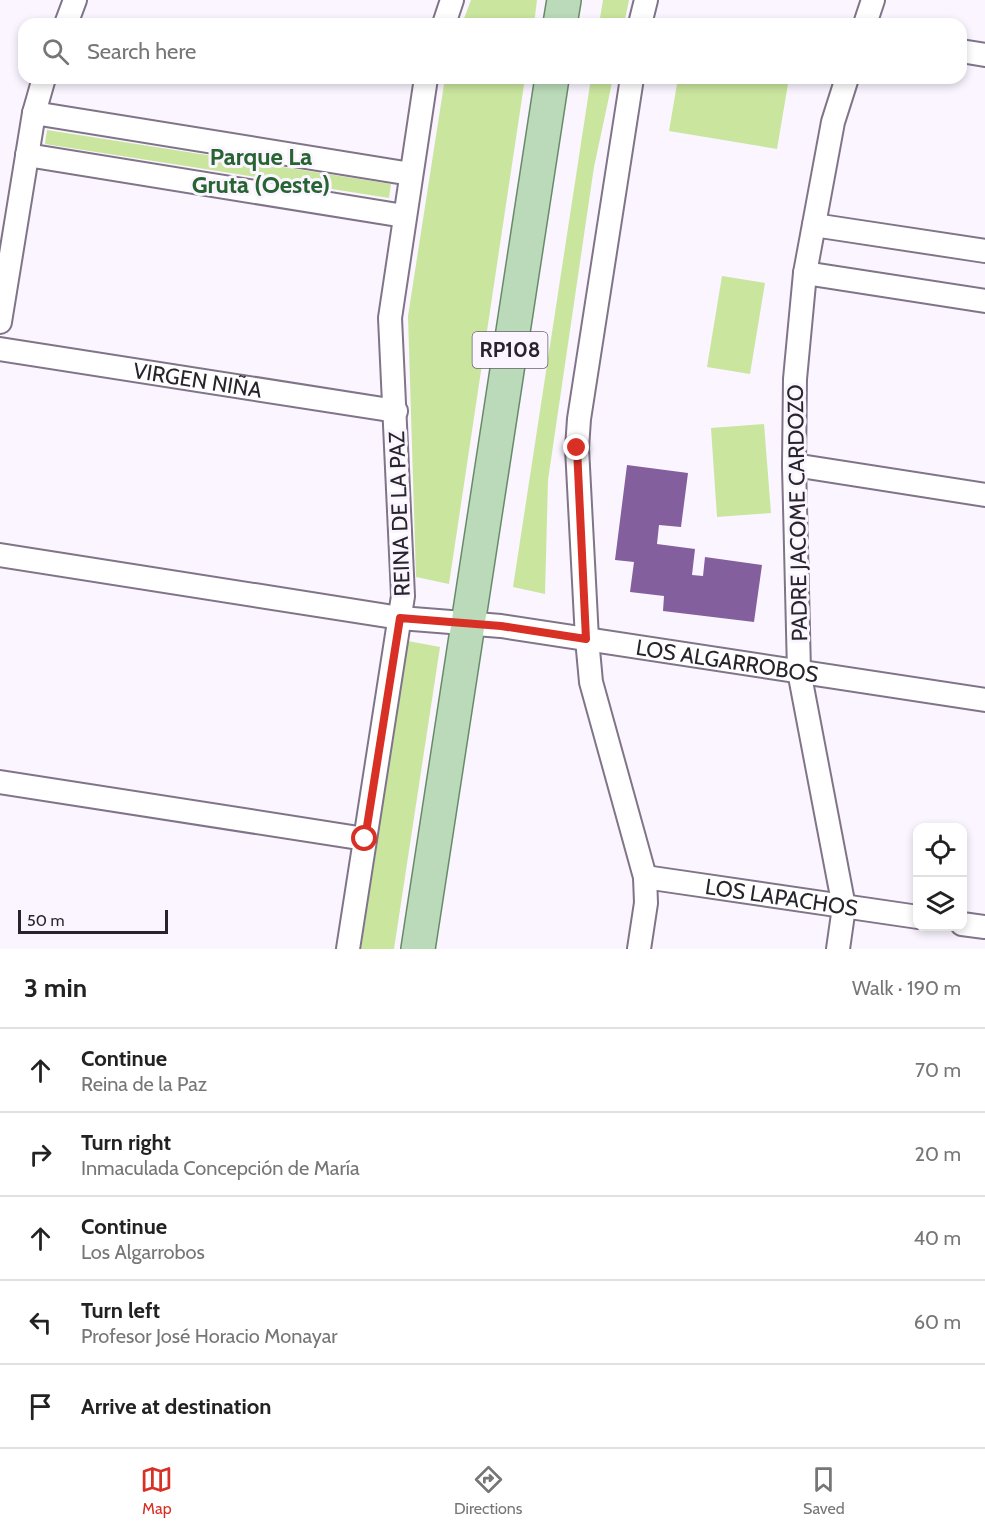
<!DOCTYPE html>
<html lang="en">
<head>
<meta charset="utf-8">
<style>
  :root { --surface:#fff; --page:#f6f6f6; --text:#222; --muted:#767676; --line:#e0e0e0; --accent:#d93025 }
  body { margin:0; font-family:Cabin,sans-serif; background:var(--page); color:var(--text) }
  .controls { position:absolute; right:18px; bottom:18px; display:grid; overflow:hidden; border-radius:12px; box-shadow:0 3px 9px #0003 }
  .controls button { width:54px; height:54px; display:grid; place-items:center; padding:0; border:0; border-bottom:2px solid var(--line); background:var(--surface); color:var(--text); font:30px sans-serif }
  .scale { position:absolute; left:18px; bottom:15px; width:150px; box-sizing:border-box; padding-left:6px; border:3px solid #28242c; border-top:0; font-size:16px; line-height:21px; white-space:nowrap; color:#28242c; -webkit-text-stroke:4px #faf5ff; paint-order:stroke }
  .stop { position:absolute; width:18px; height:18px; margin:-14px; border:4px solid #d93025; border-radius:50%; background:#fff }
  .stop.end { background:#d93025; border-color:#fff; box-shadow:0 2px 6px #0008 }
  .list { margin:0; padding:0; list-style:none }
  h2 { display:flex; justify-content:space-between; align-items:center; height:78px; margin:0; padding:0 24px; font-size:26px }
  h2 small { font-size:20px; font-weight:400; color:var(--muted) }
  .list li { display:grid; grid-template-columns:39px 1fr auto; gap:18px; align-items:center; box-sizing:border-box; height:84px; padding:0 24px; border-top:2px solid var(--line) }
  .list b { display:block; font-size:22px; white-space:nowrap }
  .list p { margin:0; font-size:20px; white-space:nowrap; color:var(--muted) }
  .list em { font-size:20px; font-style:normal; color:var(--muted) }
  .icon { flex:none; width:33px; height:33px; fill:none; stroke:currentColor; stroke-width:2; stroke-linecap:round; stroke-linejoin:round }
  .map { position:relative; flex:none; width:985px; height:949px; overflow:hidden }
  .search { position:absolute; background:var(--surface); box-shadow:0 3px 9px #0003; left:18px; right:18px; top:18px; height:66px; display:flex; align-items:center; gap:15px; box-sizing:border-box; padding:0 21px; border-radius:18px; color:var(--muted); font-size:22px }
  .sheet { height:498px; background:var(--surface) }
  nav { display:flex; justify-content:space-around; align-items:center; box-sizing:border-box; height:84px; border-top:2px solid var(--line); background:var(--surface); font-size:16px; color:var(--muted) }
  nav a { display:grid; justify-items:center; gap:3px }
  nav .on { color:var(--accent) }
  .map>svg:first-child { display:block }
  .green { fill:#cae59e }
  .building { fill:#835f9e }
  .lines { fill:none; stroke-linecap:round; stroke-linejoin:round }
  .street-casing { stroke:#807489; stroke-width:26 }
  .primary-casing { stroke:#698a6a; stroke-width:36 }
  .street { stroke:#fff; stroke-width:22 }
  .primary { stroke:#badab9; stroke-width:33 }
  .route { stroke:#d93025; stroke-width:8 }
  .labels { text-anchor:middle; stroke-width:6; stroke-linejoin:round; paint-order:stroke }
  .shield { fill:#faf5ff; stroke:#67636b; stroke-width:1.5 }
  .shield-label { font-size:21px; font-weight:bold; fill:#28242c }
  .street-label { font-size:22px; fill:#28242c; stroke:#faf5ff }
  .neighbourhood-label { font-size:24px; font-weight:bold; fill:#286332; stroke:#faf5ff }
</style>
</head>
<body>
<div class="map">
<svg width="985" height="949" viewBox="0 0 985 949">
  <rect width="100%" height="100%" fill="#faf5ff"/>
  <!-- green -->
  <g class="green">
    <path d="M 471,0 L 537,0 L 534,24 L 462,24 Z"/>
    <path d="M 603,0 L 629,0 L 624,24 L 599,24 Z"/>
    <path d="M 445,78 L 525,78 L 449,584 L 416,577 L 408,316 Z"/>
    <path d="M 591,78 L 613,78 L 594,167 L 548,480 L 545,594 L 513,587 Z"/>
    <path d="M 678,78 L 789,78 L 777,149 L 669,131 Z"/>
    <path d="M 47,130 L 391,184 L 389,198 L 45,144 Z"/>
    <path d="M 722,276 L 765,283 L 750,374 L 707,367 Z"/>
    <path d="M 764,424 L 771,513 L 717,517 L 711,428 Z"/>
    <path d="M 408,641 L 440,647 L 394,949 L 361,949 Z"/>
  </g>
  <!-- building -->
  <path class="building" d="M 627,465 L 688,473 L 681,527 L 659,525 L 657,544 L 695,549 L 692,575 L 703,576 L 705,557 L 762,565 L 754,622 L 663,611 L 664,596 L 630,592 L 634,562 L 615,560 Z"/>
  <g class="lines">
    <!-- street casing -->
    <g class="street-casing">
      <g id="street">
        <path d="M 66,24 L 75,0"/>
        <path d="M 444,24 L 452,0"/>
        <path d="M 640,24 L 646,0"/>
        <path d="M 865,24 L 873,0"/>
        <path d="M 961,51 L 985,55"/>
        <path d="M 632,78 L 579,419 L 577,448 L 587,639 L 591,682 L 645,877 L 646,903 L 639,949"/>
        <path d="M 34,113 L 411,174"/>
        <path d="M 27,155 L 404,216"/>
        <path d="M 814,225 L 985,251"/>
        <path d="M 805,273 L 985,301"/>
        <path d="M 0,322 L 34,113 L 44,78"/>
        <path id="s1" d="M 0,349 L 396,411"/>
        <path d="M 794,465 L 985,495"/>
        <path id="s2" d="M 0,555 L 400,618 L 501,626 L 985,700"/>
        <path d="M 0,782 L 365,839"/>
        <path id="s3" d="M 645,877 L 918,917"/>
        <path d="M 962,924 L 985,927"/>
        <path d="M 348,949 L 403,596 L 390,318 L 426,78"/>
        <path d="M 838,949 L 844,907 L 799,671 L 794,465 L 795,379 L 805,273 L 833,122 L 847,78"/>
      </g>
    </g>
    <!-- primary casing -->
    <g class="primary-casing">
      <g id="primary">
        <path d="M 560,24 L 564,0"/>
        <path d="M 418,949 L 552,78"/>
      </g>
    </g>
    <!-- street -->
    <use href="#street" class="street"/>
    <!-- primary -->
    <use href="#primary" class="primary"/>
  </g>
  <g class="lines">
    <!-- route -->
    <path class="route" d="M 365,839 L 400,618 L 501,626 L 586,639 L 577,448"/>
  </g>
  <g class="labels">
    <!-- shield labels -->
    <rect class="shield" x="472.5" y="332" width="75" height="36" rx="4.5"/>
    <g class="shield-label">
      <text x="510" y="357">RP108</text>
    </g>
    <!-- street labels -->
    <g class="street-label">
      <text dy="8" stroke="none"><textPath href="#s1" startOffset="200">VIRGEN NIÑA</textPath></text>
      <text transform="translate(797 513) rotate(-91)" y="8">PADRE JACOME CARDOZO</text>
      <text transform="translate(399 514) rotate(-92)" y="8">REINA DE LA PAZ</text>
      <text dy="8" stroke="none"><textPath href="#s2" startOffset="735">LOS ALGARROBOS</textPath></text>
      <text dy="8" stroke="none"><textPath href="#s3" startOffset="138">LOS LAPACHOS</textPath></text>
    </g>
    <!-- neighbourhood labels -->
    <g class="neighbourhood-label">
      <text x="261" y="165">Parque La<tspan x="261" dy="28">Gruta (Oeste)</tspan></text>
    </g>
  </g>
</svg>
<div class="controls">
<button><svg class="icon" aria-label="locate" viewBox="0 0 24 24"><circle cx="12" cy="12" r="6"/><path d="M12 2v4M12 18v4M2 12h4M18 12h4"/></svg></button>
<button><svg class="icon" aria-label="layers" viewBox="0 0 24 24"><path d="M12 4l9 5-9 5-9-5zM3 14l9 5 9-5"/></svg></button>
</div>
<div class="scale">50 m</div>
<div class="stop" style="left:365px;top:839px"></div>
<div class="stop end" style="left:577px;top:448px"></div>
<div class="search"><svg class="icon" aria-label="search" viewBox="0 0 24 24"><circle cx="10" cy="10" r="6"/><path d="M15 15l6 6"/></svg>Search here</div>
</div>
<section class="sheet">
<h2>3 min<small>Walk · 190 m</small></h2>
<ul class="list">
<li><svg class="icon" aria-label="ahead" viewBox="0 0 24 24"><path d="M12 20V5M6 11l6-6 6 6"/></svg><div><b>Continue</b><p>Reina de la Paz</p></div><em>70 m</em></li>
<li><svg class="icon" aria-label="right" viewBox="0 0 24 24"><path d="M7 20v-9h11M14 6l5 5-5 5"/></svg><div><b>Turn right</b><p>Inmaculada Concepción de María</p></div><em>20 m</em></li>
<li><svg class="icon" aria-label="ahead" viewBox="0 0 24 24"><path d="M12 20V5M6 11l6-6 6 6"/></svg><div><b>Continue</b><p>Los Algarrobos</p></div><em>40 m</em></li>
<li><svg class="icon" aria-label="left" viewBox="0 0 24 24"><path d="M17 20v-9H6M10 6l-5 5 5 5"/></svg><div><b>Turn left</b><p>Profesor José Horacio Monayar</p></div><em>60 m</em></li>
<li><svg class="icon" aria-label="arrive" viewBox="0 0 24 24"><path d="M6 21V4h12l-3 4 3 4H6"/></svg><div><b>Arrive at destination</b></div></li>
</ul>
</section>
<nav>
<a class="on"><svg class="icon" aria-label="map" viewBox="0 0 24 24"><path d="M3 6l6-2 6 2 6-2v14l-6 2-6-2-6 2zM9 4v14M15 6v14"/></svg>Map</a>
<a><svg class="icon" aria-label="directions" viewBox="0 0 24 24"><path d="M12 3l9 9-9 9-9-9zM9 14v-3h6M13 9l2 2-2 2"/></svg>Directions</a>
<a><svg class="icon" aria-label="saved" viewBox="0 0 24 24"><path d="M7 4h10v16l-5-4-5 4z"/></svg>Saved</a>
</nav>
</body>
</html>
